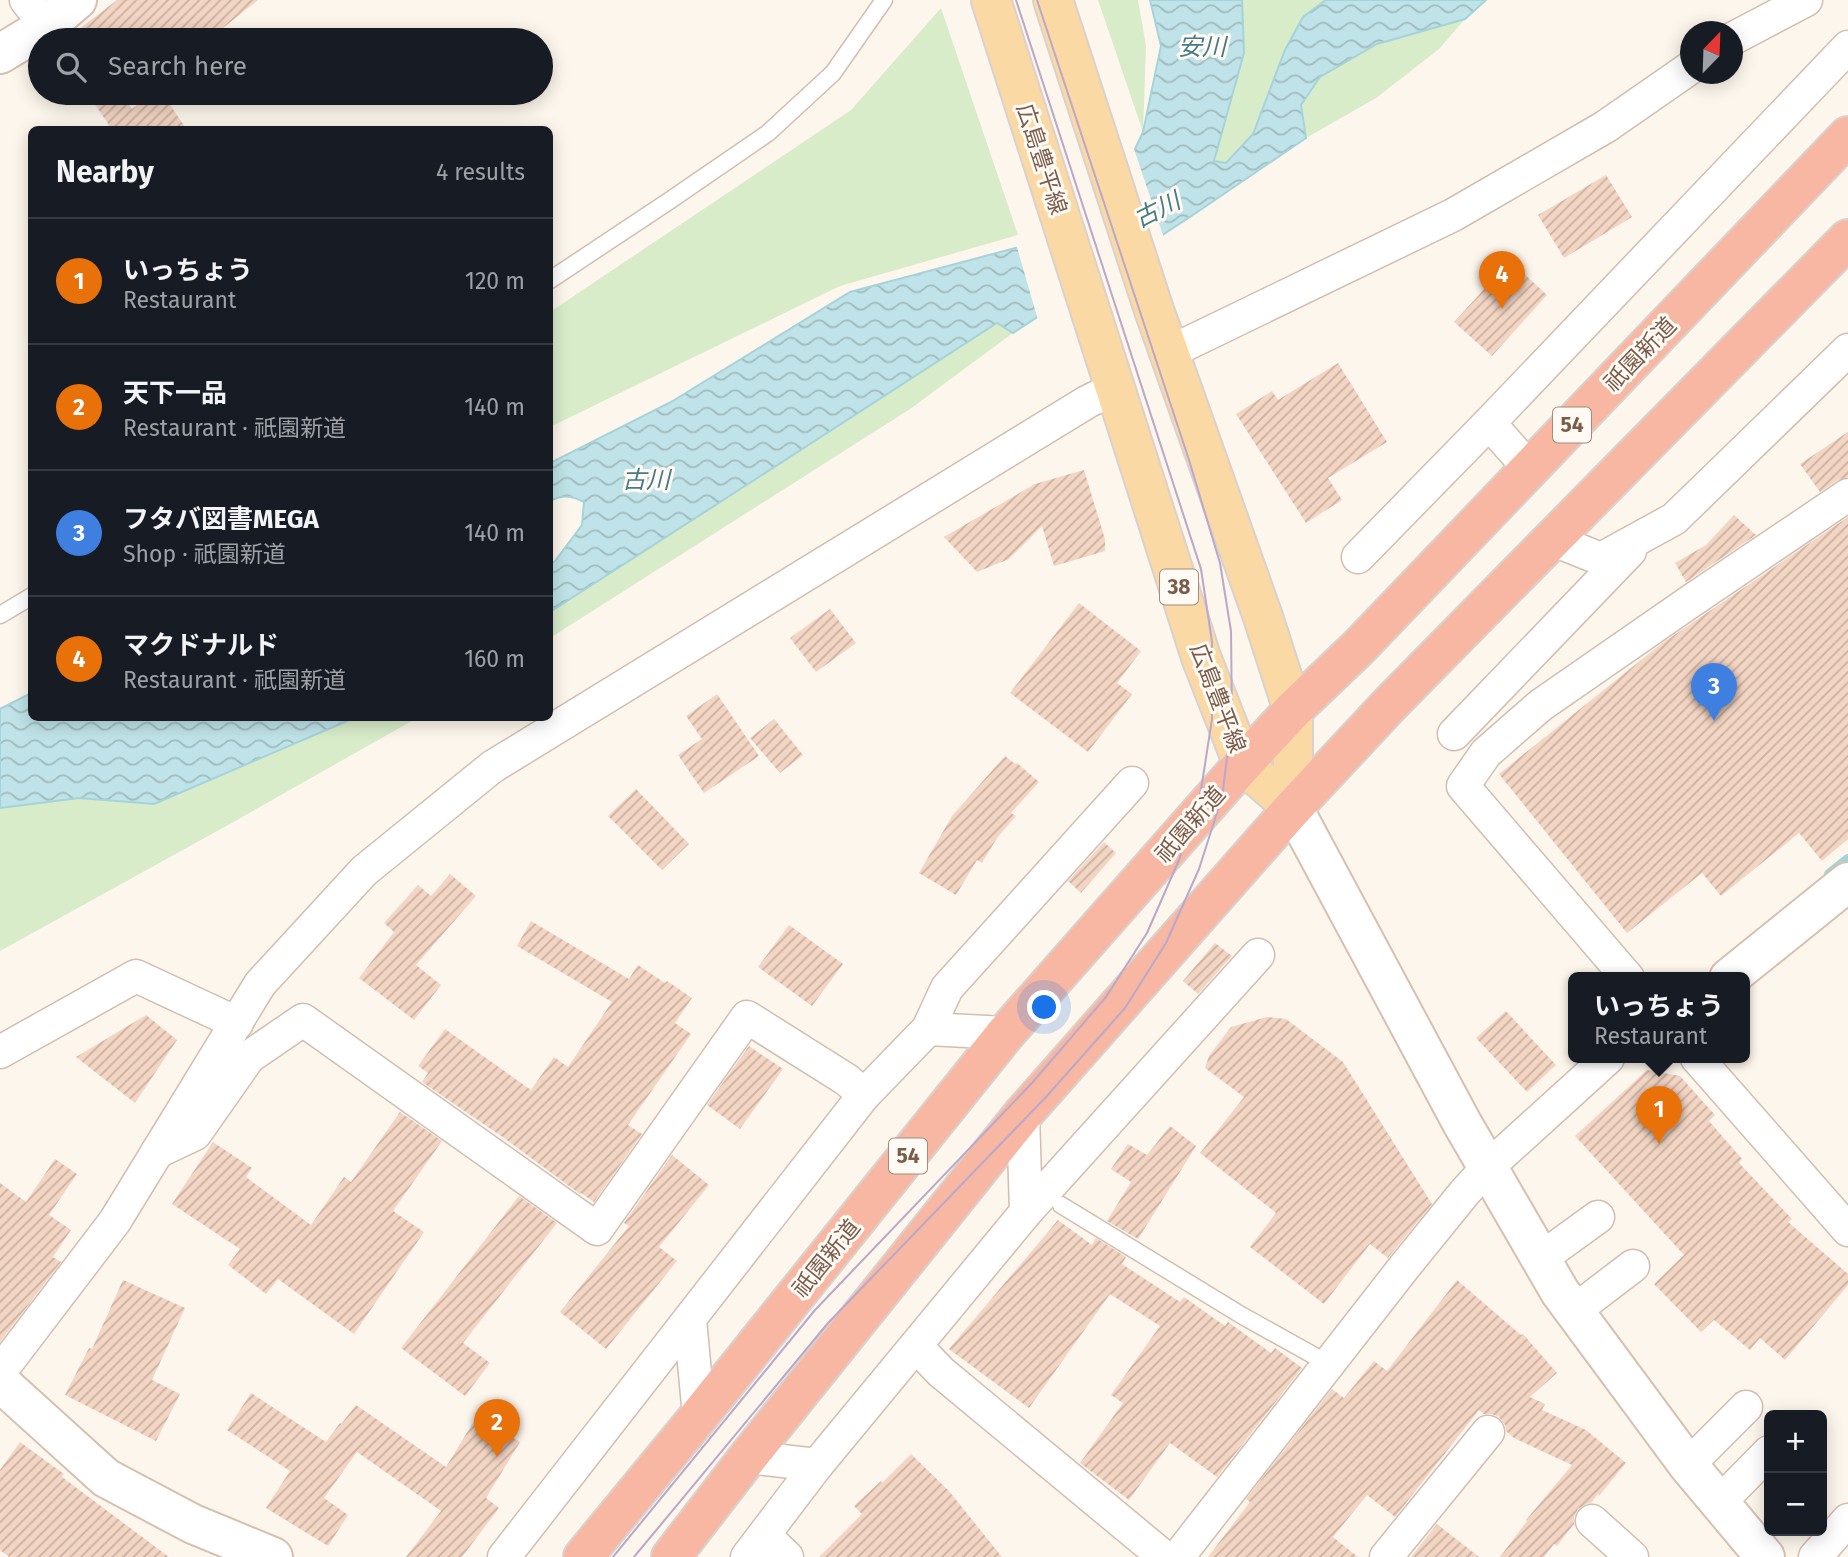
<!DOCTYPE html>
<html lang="en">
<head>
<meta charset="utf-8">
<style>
  :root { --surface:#171b24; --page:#20242c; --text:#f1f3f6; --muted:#9ea1a6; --line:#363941; --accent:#ea580c }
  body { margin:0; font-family:"Fira Sans","Noto Sans JP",sans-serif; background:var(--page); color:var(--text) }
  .controls { position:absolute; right:21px; bottom:21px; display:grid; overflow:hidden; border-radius:10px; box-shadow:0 4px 18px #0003 }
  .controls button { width:63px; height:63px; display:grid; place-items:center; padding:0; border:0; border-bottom:2px solid var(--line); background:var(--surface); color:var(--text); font:35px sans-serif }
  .compass { position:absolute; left:1680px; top:21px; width:63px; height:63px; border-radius:50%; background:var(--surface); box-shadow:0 4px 18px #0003; rotate:23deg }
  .you { position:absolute; left:1045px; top:1008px; width:24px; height:24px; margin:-18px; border:5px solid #fff; border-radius:50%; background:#1a73e8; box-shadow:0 0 0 10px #1a73e833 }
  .badge { display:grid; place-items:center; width:46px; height:46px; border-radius:50%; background:var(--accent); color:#fff; font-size:23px; font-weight:700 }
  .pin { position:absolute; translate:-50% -58px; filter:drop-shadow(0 2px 4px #0008) }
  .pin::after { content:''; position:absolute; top:37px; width:24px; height:21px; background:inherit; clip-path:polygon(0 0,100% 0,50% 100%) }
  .popup { position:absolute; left:1568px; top:972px; width:182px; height:91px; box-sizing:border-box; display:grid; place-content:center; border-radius:10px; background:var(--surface); filter:drop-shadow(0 2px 5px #0005); font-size:23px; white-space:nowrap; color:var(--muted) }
  .popup b { font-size:26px; color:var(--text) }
  .popup::after { content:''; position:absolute; left:50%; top:100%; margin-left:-14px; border:14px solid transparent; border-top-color:var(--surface) }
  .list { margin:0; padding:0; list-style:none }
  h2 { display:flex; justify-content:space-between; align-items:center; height:91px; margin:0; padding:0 28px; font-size:30px }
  h2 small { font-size:23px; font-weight:400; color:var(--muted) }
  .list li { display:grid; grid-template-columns:46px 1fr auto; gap:21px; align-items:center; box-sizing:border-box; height:126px; padding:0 28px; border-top:2px solid var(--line) }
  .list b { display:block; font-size:26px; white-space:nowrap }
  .list p { margin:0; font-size:23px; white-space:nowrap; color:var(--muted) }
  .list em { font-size:23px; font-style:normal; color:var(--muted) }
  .icon { flex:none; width:38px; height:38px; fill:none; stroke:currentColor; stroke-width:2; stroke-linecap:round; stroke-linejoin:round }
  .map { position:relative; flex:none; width:1848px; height:1557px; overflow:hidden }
  .search { position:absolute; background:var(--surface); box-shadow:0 4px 18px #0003; left:28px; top:28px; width:525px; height:77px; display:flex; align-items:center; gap:18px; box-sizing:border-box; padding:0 24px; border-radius:38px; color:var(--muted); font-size:26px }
  .panel { position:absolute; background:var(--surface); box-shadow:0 4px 18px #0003; left:28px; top:126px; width:525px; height:595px; border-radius:10px }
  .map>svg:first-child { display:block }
  .green { fill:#d8ecc9 }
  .water { fill:url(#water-waves); stroke:#a5d3da; stroke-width:2 }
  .pier { fill:#fdf6ec }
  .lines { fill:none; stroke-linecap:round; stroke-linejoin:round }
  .stream { stroke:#a5d3da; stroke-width:10 }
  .building { fill:url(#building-hatch) }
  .lane-casing { stroke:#d1beb0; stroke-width:19 }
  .street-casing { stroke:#d1beb0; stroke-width:35 }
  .secondary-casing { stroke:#d6c0b0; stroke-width:42 }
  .primary-casing { stroke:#dad1cd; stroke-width:42 }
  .highway-casing { stroke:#dad1cd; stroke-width:42 }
  .lane { stroke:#fff; stroke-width:16 }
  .street { stroke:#fff; stroke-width:32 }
  .secondary { stroke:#fff; stroke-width:38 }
  .primary { stroke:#fbd9a5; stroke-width:38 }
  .highway { stroke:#f7b7a3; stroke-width:38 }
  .tram { stroke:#b9a8c9; stroke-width:2 }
  .labels { text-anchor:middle; stroke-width:6; stroke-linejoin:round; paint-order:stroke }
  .shield { fill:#fffaf3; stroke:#a28b7f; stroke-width:2 }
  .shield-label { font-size:21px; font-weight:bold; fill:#7a5c4d }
  .street-label { font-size:23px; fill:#7a5c4d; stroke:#fffaf3 }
  .water-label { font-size:24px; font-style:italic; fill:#437c86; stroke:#fffaf3 }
</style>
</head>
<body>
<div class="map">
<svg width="1848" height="1557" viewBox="0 0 1848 1557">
  <defs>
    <pattern id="water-waves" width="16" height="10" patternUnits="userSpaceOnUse" patternTransform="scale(1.75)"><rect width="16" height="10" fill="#bfe3e8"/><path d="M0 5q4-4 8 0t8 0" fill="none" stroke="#a0bbbe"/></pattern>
    <pattern id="building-hatch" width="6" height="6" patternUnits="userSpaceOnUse" patternTransform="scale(1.75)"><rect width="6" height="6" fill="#f3d5c3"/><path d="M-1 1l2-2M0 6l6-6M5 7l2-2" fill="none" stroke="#cab0a1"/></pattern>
  </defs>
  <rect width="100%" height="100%" fill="#fdf6ec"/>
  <!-- green -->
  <g class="green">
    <path d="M 1098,0 L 1138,0 L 1146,46 L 1143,132 Z"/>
    <path d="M 1242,0 L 1326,0 L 1303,17 L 1285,50 L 1253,134 L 1227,163 L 1214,162 L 1244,53 Z"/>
    <path d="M 941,8 L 1018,235 L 840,286 L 550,427 L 550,312 L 851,110 Z"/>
    <path d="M 1465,19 L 1439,49 L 1376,98 L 1306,138 L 1301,105 L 1320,77 L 1377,44 Z"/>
    <path d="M 997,322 L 1013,333 L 910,409 L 550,638 L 550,612 Z"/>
    <path d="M 354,718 L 417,718 L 228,825 L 0,951 L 0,808 L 79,798 L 154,804 Z"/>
  </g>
  <!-- water -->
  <g class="water">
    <path d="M 1150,0 L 1242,0 L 1244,53 L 1214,161 L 1226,163 L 1253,134 L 1285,50 L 1303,17 L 1326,0 L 1486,0 L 1465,19 L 1377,44 L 1320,77 L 1301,105 L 1306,138 L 1190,217 L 1013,333 L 997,323 L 550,612 L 550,564 L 555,561 L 582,525 L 584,502 C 571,495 562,495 550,501 L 550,463 L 671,402 L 850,292 L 1068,234 L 1111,200 L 1143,132 L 1161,46 Z"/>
    <path d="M 31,693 L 32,718 L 354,718 L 154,804 L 79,798 L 0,808 L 0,709 Z"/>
  </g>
  <!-- pier -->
  <path class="pier" d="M 1133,146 L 1164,238 L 1038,320 L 1016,244 L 1067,231 L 1108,198 Z"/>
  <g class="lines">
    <!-- stream -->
    <path class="stream" d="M 1829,874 L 1848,859"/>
  </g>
  <!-- building -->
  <g class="building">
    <path d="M 117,0 L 258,0 L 208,40 L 65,40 Z"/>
    <path d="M 87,93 L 121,93 L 132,109 L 155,93 L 162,93 L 187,130 L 102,130 L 109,125 Z"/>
    <path d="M 1606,175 L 1632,217 L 1564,258 L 1538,215 Z"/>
    <path d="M 1510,261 L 1547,295 L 1492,356 L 1454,322 Z"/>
    <path d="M 1338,363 L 1387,442 L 1328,478 L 1342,500 L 1306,523 L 1236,414 L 1272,391 L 1278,400 Z"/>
    <path d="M 1848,432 L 1848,477 L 1838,480 L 1820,492 L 1800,464 Z"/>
    <path d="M 1084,470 L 1105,539 L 1105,551 L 1054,566 L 1042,526 L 1009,559 L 977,572 L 944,537 L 1035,484 Z"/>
    <path d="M 1734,515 L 1756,535 L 1686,582 L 1675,563 L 1706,545 Z"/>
    <path d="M 1848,517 L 1848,839 L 1822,861 L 1799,833 L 1721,896 L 1702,873 L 1627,933 L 1499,774 L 1661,644 Z"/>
    <path d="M 1079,603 L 1141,651 L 1117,683 L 1132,694 L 1088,752 L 1010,693 Z"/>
    <path d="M 830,609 L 856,643 L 816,672 L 790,638 Z"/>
    <path d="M 717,694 L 759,756 L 704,793 L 678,755 L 702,739 L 686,716 Z"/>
    <path d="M 774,719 L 803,755 L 780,773 L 750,738 Z"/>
    <path d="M 1005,756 L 1015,764 L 1017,763 L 1039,782 L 1011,813 L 1016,816 L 997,838 L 982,863 L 977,860 L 956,895 L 919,873 L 952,816 Z"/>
    <path d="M 636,789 L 689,844 L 662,870 L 608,816 Z"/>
    <path d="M 1104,842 L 1116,853 L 1081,893 L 1068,881 Z"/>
    <path d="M 450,874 L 476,896 L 416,965 L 441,985 L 414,1020 L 359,978 L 394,932 L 384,923 L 418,885 L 431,896 Z"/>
    <path d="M 531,921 L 629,979 L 638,965 L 665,983 L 667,981 L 692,998 L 675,1023 L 691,1034 L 628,1125 L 642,1134 L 594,1202 L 581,1193 L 580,1194 L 504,1138 L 422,1082 L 428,1073 L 418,1066 L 445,1029 L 531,1090 L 554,1057 L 568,1067 L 612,1002 L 517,946 Z"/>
    <path d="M 789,925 L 843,964 L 812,1006 L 758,967 Z"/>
    <path d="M 1215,943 L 1232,956 L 1198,994 L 1183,981 Z"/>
    <path d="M 1506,1011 L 1556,1065 L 1527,1092 L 1476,1038 Z"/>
    <path d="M 146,1015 L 177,1040 L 135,1103 L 76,1057 Z"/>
    <path d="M 1267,1017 L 1286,1019 L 1343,1062 L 1432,1204 L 1388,1258 L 1370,1244 L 1324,1304 L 1250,1247 L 1276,1213 L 1200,1153 L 1244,1097 L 1205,1068 L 1209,1056 L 1231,1027 Z"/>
    <path d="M 749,1046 L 783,1069 L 740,1129 L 707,1105 Z"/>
    <path d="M 1647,1070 L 1680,1076 L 1715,1115 L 1709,1121 L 1742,1159 L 1739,1163 L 1792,1219 L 1788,1222 L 1848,1274 L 1848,1285 L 1785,1360 L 1760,1338 L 1750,1350 L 1714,1320 L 1701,1332 L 1654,1284 L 1684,1255 L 1575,1136 Z"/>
    <path d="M 400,1112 L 442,1141 L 393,1211 L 424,1232 L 354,1334 L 278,1279 L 266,1294 L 228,1265 L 240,1249 L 172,1204 L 213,1142 L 252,1168 L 246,1177 L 311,1225 L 344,1177 L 351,1182 Z"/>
    <path d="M 1170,1126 L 1196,1146 L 1138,1239 L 1107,1221 L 1131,1182 L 1111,1169 L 1128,1144 L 1147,1155 Z"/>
    <path d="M 672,1155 L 709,1185 L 659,1247 L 677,1261 L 606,1349 L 560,1312 L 629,1226 L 624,1223 Z"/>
    <path d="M 55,1159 L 77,1174 L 49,1215 L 71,1230 L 53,1257 L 61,1262 L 0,1342 L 0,1183 L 26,1202 Z"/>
    <path d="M 519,1196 L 557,1223 L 463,1343 L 490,1363 L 465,1396 L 401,1348 Z"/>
    <path d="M 1058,1220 L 1092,1245 L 1096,1238 L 1126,1257 L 1122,1264 L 1180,1302 L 1184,1297 L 1225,1326 L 1228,1322 L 1271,1353 L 1275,1348 L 1302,1368 L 1217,1477 L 1170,1443 L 1129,1500 L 1080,1463 L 1123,1403 L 1111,1395 L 1160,1326 L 1110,1294 L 1029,1408 L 949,1349 Z"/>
    <path d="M 123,1280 L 185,1308 L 152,1380 L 180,1394 L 156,1441 L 65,1395 L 89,1348 L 92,1349 Z"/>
    <path d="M 1457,1280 L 1521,1335 L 1523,1334 L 1557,1373 L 1530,1397 L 1545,1404 L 1542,1410 L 1586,1430 L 1626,1463 L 1599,1496 L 1598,1494 L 1591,1503 L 1586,1504 L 1578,1509 L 1574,1517 L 1574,1524 L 1557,1546 L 1554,1544 L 1544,1557 L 1500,1557 L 1527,1521 L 1526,1520 L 1572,1465 L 1514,1438 L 1506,1431 L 1505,1425 L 1499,1417 L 1492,1414 L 1484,1414 L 1479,1410 L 1395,1517 L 1367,1495 L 1333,1537 L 1358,1557 L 1208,1557 L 1250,1502 L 1246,1499 L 1332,1389 L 1344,1398 L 1374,1361 L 1387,1371 Z"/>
    <path d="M 251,1393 L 326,1442 L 340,1423 L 341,1424 L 356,1405 L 446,1467 L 485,1403 L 510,1418 L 502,1431 L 520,1442 L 486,1498 L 499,1508 L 462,1557 L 406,1557 L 441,1511 L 357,1452 L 324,1498 L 348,1515 L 328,1546 L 266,1508 L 290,1471 L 227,1430 Z"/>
    <path d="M 20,1442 L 64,1474 L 62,1477 L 169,1557 L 9,1557 L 0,1550 L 0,1470 Z"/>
    <path d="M 911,1454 L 949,1491 L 1002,1557 L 819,1557 L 862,1514 L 854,1506 L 881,1481 L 882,1483 Z"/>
    <path d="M 1437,1524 L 1479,1557 L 1411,1557 Z"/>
  </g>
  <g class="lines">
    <!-- lane casing -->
    <g class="lane-casing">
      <g id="lane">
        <path d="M 550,280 L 669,201 L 768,133 L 833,73 L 884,0"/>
        <path d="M 0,615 L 32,596"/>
        <path d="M 1061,1205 L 1241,1315 L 1329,1364"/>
      </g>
    </g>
    <!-- street casing -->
    <g class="street-casing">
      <g id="street">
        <path d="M 26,0 L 46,26"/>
        <path d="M 1732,39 L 1806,0"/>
        <path d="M 1170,352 L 1453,215 L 1605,127 L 1690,68"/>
        <path d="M 1489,423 L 1530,469"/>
        <path d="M 1551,539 L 1601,559 L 1674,519 L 1848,350"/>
        <path d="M 1358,557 L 1489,423 L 1848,47"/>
        <path d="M 1454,734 L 1630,551"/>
        <path d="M 1628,978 L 1463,786 L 1486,753 L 1541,705 L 1691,601 L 1848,495"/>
        <path d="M 928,1029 L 1006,1033"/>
        <path d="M 0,1052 L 136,976 L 237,1023"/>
        <path d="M 1697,1058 L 1848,1230"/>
        <path d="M 1023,1114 L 1026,1212"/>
        <path d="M 157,1152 L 195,1134 L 249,1057 L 303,1020 L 597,1229 L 747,1017 L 847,1080 L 864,1095"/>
        <path d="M 1540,1259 L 1598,1217"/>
        <path d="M 1574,1311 L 1633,1266"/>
        <path d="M 690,1320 L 699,1416"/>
        <path d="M 916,1346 L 941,1372 L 1164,1557"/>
        <path d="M 0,1372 L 115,1221 L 260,984 L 364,871 L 492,767 L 1087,402 L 1115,388"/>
        <path d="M 748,1457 L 817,1465"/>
        <path d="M 1688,1465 L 1746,1407"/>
        <path d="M 1719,1503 L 1769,1452"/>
        <path d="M 1592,1521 L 1632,1557"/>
        <path d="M 764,1535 L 787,1557"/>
        <path d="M 504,1557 L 864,1095 L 928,1029 L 947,988 L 1132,783"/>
        <path d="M 747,1557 L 817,1465 L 1026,1212 L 1258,955"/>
        <path d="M 1178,1557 L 1405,1266 L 1465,1192 L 1488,1167 L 1608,1058"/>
        <path d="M 1386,1557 L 1488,1432"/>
        <path d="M 1815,1557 L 1848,1520"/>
      </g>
    </g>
    <!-- secondary casing -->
    <g class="secondary-casing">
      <g id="secondary">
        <path d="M 0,54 L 46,26 L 77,0"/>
        <path d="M 1293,808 L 1462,1123 L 1560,1292 L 1688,1465 L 1765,1557"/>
        <path d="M 1729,978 L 1848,882"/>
        <path d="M 0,1382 L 106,1478 L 193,1524 L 273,1557"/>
      </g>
    </g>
    <!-- primary casing -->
    <g class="primary-casing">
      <g id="primary">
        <path d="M 991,0 L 1201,657 L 1243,764 L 1293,808"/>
        <path d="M 1053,0 L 1154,310 L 1263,617 L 1293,710 L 1293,808"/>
      </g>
    </g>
    <!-- highway casing -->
    <g class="highway-casing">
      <g id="highway">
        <path d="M 583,1557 L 699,1416 L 1006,1033 L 1243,764 L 1293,710 L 1359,647 L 1848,136"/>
        <path d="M 671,1557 L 748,1457 L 1023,1114 L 1293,808 L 1390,704 L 1848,239"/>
      </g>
    </g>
    <!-- lane -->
    <use href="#lane" class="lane"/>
    <!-- street -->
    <use href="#street" class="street"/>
    <!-- secondary -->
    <use href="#secondary" class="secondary"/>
    <!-- primary -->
    <use href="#primary" class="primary"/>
    <!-- highway -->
    <use href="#highway" class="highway"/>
    <!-- tram -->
    <g class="tram">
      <path d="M 613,1557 L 815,1310 L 1032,1083 L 1106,997 L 1147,933 L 1179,860 L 1201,790 L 1212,719 L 1212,642 L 1201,569 L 1016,0"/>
      <path d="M 634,1557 L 828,1323 L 1046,1097 L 1125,1008 L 1166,943 L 1199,869 L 1222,797 L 1232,720 L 1231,631 L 1220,563 L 1189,460 L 1037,0"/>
    </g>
  </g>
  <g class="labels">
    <!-- shield labels -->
    <g class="shield">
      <rect x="1553" y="407.5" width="38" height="35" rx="5"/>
      <rect x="1160" y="569.5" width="38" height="35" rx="5"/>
      <rect x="889" y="1138.5" width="38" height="35" rx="5"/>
    </g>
    <g class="shield-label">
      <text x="1572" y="432">54</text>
      <text x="1179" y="594">38</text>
      <text x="908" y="1163">54</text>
    </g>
    <!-- street labels -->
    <g class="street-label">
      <text transform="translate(1042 159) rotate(72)" y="8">広島豊平線</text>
      <text transform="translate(1640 354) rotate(-46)" y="8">祇園新道</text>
      <text transform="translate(1218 698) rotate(69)" y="8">広島豊平線</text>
      <text transform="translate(1190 824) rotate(-49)" y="8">祇園新道</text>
      <text transform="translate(826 1258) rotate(-51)" y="8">祇園新道</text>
    </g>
    <!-- water labels -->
    <g class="water-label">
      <text x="1202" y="55">安川</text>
      <text transform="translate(1157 210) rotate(-27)" y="8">古川</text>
      <text x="646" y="488">古川</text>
    </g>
  </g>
</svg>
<div class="controls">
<button>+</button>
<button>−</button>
</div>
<svg class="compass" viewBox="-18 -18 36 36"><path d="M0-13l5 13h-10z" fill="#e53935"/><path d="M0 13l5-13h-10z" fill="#9ea1a6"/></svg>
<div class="you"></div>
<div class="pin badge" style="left:1659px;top:1144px;background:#e8710a">1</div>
<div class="popup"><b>いっちょう</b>Restaurant</div>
<div class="pin badge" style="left:497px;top:1457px;background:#e8710a">2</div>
<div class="pin badge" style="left:1714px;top:721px;background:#3f7fe0">3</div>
<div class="pin badge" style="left:1502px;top:309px;background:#e8710a">4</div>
<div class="search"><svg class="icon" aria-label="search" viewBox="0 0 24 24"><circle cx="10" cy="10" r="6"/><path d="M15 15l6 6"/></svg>Search here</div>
<section class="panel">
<h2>Nearby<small>4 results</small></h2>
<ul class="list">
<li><span class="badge" style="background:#e8710a">1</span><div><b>いっちょう</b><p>Restaurant</p></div><em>120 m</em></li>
<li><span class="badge" style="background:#e8710a">2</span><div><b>天下一品</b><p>Restaurant · 祇園新道</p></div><em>140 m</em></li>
<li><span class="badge" style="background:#3f7fe0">3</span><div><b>フタバ図書MEGA</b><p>Shop · 祇園新道</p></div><em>140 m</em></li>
<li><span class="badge" style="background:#e8710a">4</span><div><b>マクドナルド</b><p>Restaurant · 祇園新道</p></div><em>160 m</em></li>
</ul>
</section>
</div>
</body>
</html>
